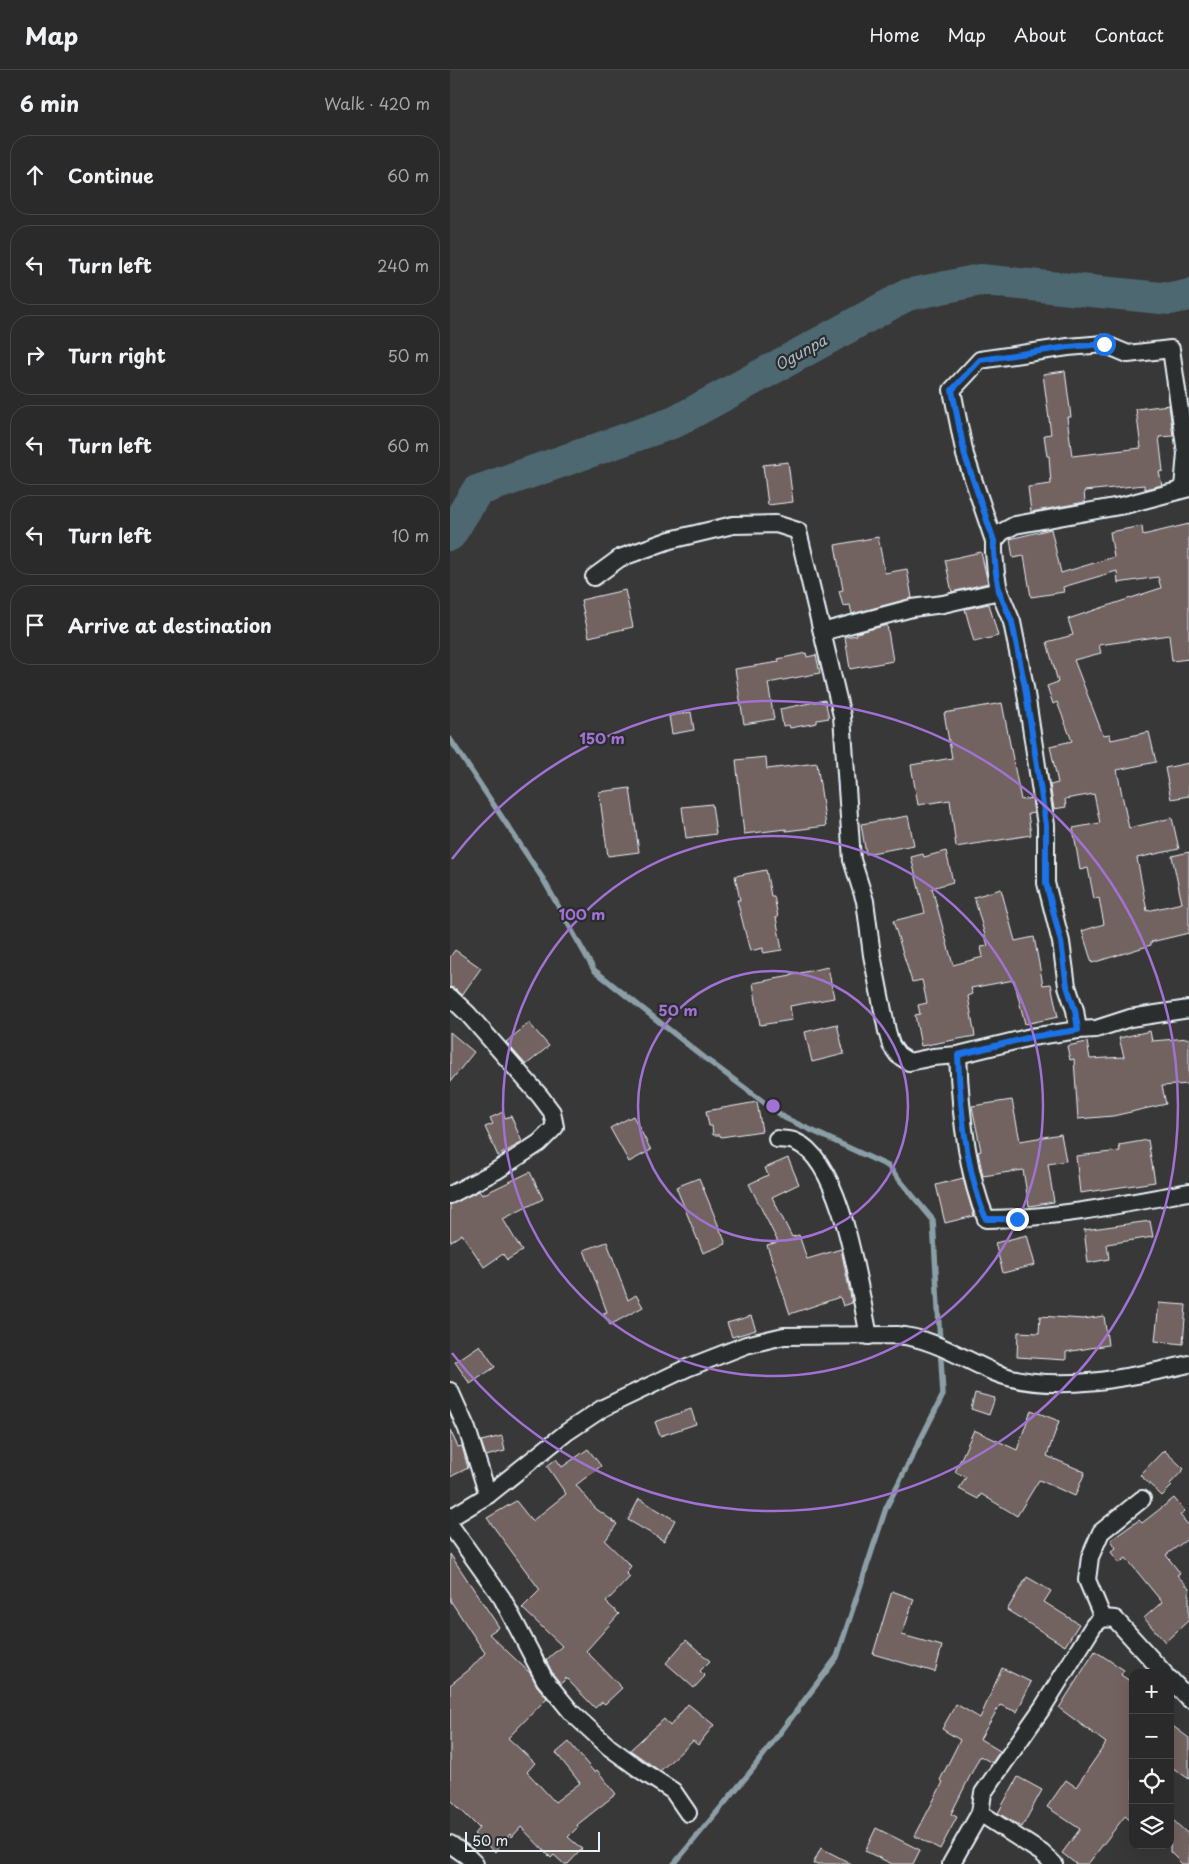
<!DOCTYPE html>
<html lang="en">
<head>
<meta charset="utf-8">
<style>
  :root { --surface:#2b2a2a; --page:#333232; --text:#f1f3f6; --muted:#a6a7a8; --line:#474647 }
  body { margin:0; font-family:"Playpen Sans",sans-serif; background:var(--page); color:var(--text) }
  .controls { position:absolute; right:15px; bottom:15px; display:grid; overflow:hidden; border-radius:10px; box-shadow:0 5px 20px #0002 }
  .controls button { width:45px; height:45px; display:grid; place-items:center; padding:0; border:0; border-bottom:1px solid var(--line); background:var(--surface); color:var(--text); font:25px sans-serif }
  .scale { position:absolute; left:15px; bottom:12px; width:135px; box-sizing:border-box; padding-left:5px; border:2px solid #e8f1f8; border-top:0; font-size:14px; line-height:18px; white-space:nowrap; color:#e8f1f8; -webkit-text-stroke:4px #2a2d2e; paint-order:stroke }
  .stop { position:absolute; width:15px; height:15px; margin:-11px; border:4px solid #1a73e8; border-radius:50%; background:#fff }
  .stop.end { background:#1a73e8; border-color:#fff; box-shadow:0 1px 5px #0008 }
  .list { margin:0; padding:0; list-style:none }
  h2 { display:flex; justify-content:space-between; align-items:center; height:65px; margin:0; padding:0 20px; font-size:21px }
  h2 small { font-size:16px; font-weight:400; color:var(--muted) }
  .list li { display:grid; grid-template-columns:32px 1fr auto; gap:15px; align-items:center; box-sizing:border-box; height:80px; margin:0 10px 10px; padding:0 10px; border:1px solid var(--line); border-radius:20px }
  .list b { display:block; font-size:19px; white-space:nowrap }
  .list em { font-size:16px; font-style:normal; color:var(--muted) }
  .icon { flex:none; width:28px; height:28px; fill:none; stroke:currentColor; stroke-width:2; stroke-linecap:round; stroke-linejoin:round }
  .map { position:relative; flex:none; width:739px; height:1794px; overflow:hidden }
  header { display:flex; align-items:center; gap:30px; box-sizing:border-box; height:70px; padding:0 25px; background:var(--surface); border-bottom:1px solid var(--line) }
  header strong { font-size:24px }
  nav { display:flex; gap:28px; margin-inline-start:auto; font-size:18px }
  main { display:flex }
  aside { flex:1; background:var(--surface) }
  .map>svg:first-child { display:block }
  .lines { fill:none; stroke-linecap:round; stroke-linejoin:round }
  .stream { stroke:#8b9fa7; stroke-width:5.5 }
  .river { stroke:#4d6871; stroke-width:32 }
  .building { fill:#736461; stroke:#e8f1f8 }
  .minor-casing { stroke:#e8f1f8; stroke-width:20 }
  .minor { stroke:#2a2d2e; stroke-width:16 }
  .route { stroke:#1a73e8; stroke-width:6 }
  .ring { fill:none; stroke:#a171d3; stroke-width:2.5 }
  .labels { text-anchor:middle; stroke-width:4.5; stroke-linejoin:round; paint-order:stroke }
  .water-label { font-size:15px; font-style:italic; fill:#aabac2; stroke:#2a2d2e }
  .centre { fill:#a171d3; stroke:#2a2d2e; stroke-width:2.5 }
  .ring-label { font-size:15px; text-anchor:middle; font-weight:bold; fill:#a171d3; stroke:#2a2d2e; stroke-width:4.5; stroke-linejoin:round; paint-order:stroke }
</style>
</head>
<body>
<header>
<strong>Map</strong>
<nav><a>Home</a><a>Map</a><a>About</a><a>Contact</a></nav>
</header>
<main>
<aside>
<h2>6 min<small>Walk · 420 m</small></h2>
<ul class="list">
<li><svg class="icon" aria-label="ahead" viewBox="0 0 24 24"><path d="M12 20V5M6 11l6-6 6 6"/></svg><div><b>Continue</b></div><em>60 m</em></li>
<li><svg class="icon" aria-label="left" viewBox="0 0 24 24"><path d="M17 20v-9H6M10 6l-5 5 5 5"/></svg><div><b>Turn left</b></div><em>240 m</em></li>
<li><svg class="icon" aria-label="right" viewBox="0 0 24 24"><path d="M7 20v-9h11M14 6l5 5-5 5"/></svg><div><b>Turn right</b></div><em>50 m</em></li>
<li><svg class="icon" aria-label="left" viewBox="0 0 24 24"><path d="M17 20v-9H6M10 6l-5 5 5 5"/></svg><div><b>Turn left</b></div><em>60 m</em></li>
<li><svg class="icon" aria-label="left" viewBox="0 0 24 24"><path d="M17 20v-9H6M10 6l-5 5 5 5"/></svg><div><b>Turn left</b></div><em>10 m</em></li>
<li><svg class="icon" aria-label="arrive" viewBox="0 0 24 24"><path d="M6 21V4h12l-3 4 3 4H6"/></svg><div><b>Arrive at destination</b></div></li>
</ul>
</aside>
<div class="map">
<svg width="739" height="1794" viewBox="0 0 739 1794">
  <rect width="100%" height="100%" fill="#393838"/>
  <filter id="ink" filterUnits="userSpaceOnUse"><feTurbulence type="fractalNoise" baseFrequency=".02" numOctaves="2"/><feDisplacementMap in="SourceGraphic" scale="10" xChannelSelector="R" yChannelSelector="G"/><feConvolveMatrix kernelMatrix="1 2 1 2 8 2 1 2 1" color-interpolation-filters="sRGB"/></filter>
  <g filter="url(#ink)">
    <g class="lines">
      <!-- stream -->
      <path class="stream" d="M 0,669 L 93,809 L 144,900 L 256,989 L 335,1048 L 438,1096 L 483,1150 L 493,1325 L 436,1438 L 387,1587 L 302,1700 L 224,1794"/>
      <!-- river -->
      <path class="river" d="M 0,465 L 27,421 L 225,352 L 457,225 L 530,210 L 721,229 L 739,225"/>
    </g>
    <!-- building -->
    <g class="building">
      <path d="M 615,301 L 621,347 L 617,347 L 622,386 L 691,378 L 686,339 L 719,335 L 723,366 L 709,367 L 713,401 L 709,402 L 712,415 L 695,419 L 694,415 L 634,421 L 635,432 L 581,442 L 578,417 L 601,414 L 599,386 L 597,386 L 594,365 L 601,364 L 593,304 Z"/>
      <path d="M 338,392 L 343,432 L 318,435 L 313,395 Z"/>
      <path d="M 739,454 L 739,589 L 722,591 L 719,565 L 649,575 L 651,583 L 624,590 L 653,665 L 660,664 L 661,670 L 699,662 L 706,692 L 667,700 L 677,749 L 679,758 L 722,748 L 729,779 L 687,788 L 697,841 L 732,833 L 722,786 L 739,782 L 739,863 L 701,872 L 701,875 L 642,893 L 632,861 L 654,854 L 649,828 L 644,829 L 638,798 L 630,800 L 623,758 L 650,753 L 644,724 L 615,729 L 616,737 L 604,739 L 600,715 L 608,713 L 600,676 L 622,671 L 607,632 L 603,634 L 597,616 L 608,612 L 597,572 L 623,565 L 618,549 L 711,518 L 708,507 L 668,513 L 667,501 L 613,517 L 614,522 L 581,527 L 574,486 L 563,488 L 560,469 L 601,459 L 611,503 L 664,487 L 660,462 L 692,456 L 693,465 Z"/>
      <path d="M 428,467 L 435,503 L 457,499 L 462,528 L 402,544 L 400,535 L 393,536 L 389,521 L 393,520 L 385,475 Z"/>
      <path d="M 531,482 L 538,513 L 502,522 L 495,490 Z"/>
      <path d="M 175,520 L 183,557 L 139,567 L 131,530 Z"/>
      <path d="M 539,534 L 548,566 L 524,572 L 515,539 Z"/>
      <path d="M 437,555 L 443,591 L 400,599 L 395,567 L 407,565 L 406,563 Z"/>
      <path d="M 356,583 L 357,587 L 366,585 L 370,603 L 318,613 L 324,649 L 294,654 L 285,599 L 329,592 L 328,589 Z"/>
      <path d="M 375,630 L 379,648 L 367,650 L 367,653 L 340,658 L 339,655 L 333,656 L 330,639 Z"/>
      <path d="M 552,633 L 571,730 L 582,728 L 584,743 L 578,744 L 581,765 L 506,777 L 500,730 L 468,735 L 461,695 L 502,688 L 494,643 Z"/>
      <path d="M 241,642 L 244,660 L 222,664 L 219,646 Z"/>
      <path d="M 316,687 L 317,699 L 367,693 L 376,756 L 336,761 L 336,759 L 294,764 L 286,690 Z"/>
      <path d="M 739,693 L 739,726 L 721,729 L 715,698 Z"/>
      <path d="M 180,718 L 189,782 L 158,786 L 149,722 Z"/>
      <path d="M 262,734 L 266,764 L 236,768 L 232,737 Z"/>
      <path d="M 458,746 L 464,775 L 416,784 L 411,754 Z"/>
      <path d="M 496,781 L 503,812 L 482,818 L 503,895 L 533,887 L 531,877 L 538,876 L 524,827 L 551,819 L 565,871 L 584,867 L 593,915 L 601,914 L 608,947 L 575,954 L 564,910 L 521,918 L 523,924 L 518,926 L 525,966 L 471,976 L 465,945 L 470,944 L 468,935 L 477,933 L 472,910 L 462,912 L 443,851 L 475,843 L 461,787 L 473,784 L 474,787 Z"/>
      <path d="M 316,800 L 321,826 L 324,826 L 328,847 L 326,847 L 332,880 L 313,883 L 313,878 L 300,881 L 287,830 L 290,830 L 285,806 Z"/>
      <path d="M 5,880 L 31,898 L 12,925 L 6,919 L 0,917 L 0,887 Z"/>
      <path d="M 378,897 L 384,928 L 340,936 L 342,950 L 310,955 L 303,913 L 341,906 L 341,905 Z"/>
      <path d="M 79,953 L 99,976 L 76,995 L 56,972 Z"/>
      <path d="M 387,954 L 394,984 L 362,992 L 355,962 Z"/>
      <path d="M 700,961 L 702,971 L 739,968 L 739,1014 L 712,1016 L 716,1034 L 663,1046 L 628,1049 L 624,989 L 620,990 L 617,976 L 637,972 L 640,989 L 674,987 L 669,968 Z"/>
      <path d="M 0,962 L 24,982 L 0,1012 Z"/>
      <path d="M 562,1030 L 570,1071 L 611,1064 L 616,1091 L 598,1094 L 604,1132 L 579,1136 L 573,1100 L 533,1106 L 528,1082 L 531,1081 L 522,1036 Z"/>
      <path d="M 307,1032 L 312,1061 L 271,1067 L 270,1065 L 263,1065 L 262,1056 L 259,1056 L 256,1041 Z"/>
      <path d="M 53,1042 L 55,1048 L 61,1046 L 72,1072 L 48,1086 L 35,1057 L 43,1054 L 40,1048 Z"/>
      <path d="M 183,1046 L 201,1080 L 179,1092 L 160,1058 Z"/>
      <path d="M 698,1070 L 705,1112 L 630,1123 L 626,1086 L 670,1081 L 669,1075 Z"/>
      <path d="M 338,1088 L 349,1114 L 322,1127 L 342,1167 L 349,1165 L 357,1189 L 391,1179 L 402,1233 L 393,1236 L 390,1227 L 340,1244 L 317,1175 L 328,1172 L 299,1114 L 318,1105 L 315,1098 Z"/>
      <path d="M 80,1102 L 93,1129 L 53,1149 L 72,1181 L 57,1190 L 53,1184 L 34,1197 L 12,1164 L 0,1172 L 0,1135 L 29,1121 L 32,1125 Z"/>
      <path d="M 249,1108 L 276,1174 L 253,1183 L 226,1117 Z"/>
      <path d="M 513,1108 L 524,1146 L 495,1153 L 486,1115 Z"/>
      <path d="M 700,1151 L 703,1167 L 657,1174 L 659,1189 L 638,1193 L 634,1160 Z"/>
      <path d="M 577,1165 L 585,1195 L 553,1203 L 545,1173 Z"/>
      <path d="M 157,1172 L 178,1230 L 186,1225 L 193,1237 L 160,1255 L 153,1243 L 157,1242 L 134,1180 Z"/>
      <path d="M 709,1233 L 736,1235 L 733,1274 L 705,1271 Z"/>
      <path d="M 301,1246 L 306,1260 L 282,1267 L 277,1253 Z"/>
      <path d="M 590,1246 L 633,1249 L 654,1246 L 658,1275 L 616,1282 L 616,1290 L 567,1287 L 568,1262 L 589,1263 Z"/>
      <path d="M 30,1275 L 45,1297 L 20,1314 L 5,1292 Z"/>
      <path d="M 525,1323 L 545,1328 L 539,1345 L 521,1339 Z"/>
      <path d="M 241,1339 L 246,1354 L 210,1366 L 205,1352 Z"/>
      <path d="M 581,1340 L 609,1351 L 597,1386 L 635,1402 L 625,1426 L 589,1410 L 567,1446 L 531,1424 L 528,1429 L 509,1419 L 516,1407 L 505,1402 L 524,1360 L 567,1380 Z"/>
      <path d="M 0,1360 L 8,1377 L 12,1376 L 18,1398 L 0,1407 Z"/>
      <path d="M 52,1366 L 55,1381 L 36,1386 L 31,1371 Z"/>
      <path d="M 138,1379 L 151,1396 L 126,1415 L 145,1438 L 167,1454 L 155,1471 L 181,1496 L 176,1503 L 180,1507 L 156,1532 L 169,1544 L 136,1581 L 172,1618 L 155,1634 L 152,1632 L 145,1638 L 116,1608 L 111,1614 L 103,1604 L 96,1590 L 112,1576 L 72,1538 L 90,1520 L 37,1448 L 66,1431 L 82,1451 L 116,1424 L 97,1396 L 106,1389 L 112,1397 Z"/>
      <path d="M 714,1380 L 734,1399 L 720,1414 L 722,1416 L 712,1426 L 690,1405 Z"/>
      <path d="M 724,1428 L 735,1441 L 730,1445 L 739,1456 L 739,1468 L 716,1485 L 730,1503 L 727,1505 L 739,1518 L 739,1550 L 715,1572 L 694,1548 L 712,1532 L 676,1488 L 669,1493 L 661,1482 L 666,1478 L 661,1470 L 689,1450 L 692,1453 Z"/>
      <path d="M 189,1429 L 225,1450 L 214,1471 L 178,1450 Z"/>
      <path d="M 0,1484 L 49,1557 L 39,1564 L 81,1604 L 87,1616 L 97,1628 L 58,1668 L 85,1693 L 77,1702 L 105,1732 L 130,1713 L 106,1683 L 119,1672 L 144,1702 L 147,1700 L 166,1724 L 127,1755 L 128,1757 L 118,1767 L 132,1779 L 118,1794 L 114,1794 L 104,1785 L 101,1788 L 71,1757 L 62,1767 L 60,1764 L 45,1782 L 24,1764 L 29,1758 L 0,1729 L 0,1615 L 20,1599 L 35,1583 L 0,1530 Z"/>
      <path d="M 577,1507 L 601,1521 L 594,1532 L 629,1554 L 615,1576 L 557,1540 Z"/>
      <path d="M 442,1521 L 464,1529 L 452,1565 L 492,1576 L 485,1602 L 423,1584 Z"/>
      <path d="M 236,1570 L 260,1591 L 250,1601 L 255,1606 L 244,1618 L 216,1593 Z"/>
      <path d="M 645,1581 L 674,1600 L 671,1605 L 683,1613 L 683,1753 L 675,1746 L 638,1794 L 626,1794 L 612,1783 L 630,1759 L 597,1737 L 616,1710 L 626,1717 L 656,1673 L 609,1638 Z"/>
      <path d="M 552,1598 L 581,1612 L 567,1642 L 550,1635 L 530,1669 L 550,1681 L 542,1693 L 530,1686 L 501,1744 L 507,1747 L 490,1779 L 465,1766 L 493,1712 L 490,1710 L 510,1670 L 492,1659 L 506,1634 L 530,1648 Z"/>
      <path d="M 238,1634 L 264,1655 L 248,1675 L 243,1671 L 210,1701 L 180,1680 L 214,1649 L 220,1656 Z"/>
      <path d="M 720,1654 L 739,1668 L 739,1709 L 720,1696 Z"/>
      <path d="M 568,1707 L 592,1720 L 572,1757 L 548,1743 Z"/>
      <path d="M 720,1747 L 739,1765 L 739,1794 L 732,1794 L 720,1782 Z"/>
      <path d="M 426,1758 L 470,1780 L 463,1794 L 442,1794 L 415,1781 Z"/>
      <path d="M 371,1778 L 402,1794 L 363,1794 Z"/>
    </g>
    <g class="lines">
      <!-- minor casing -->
      <g class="minor-casing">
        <g id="minor">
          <path d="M 544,471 L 552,462 L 565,455 L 675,435 L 739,418"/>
          <path d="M 144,507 L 170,488 L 220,470 L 283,455 L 326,454 L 348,461 L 392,646 L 402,790 L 415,831 L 422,885 L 437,961 L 441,975 L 448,985 L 459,992 L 483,987 L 508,985 L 581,967 L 628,960 L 646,959 L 680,948 L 739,939"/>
          <path d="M 370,552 L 372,562 L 462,538 L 493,534 L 549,521"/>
          <path d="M 0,927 L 18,944 L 90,1026 L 102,1042 L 105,1057 L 89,1073 L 46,1101 L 0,1125"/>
          <path d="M 628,960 L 625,940 L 617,916 L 611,872 L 596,813 L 596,755 L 575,617 L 562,552 L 549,521 L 546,503 L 544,482 L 544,471 L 515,385 L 502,320 L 530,290 L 618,277 L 654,274 L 678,284 L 721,279 L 736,383 L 733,418"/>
          <path d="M 508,985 C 510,1037 516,1101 536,1149 C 605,1149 672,1134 739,1122"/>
          <path d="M 327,1069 C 333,1070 341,1069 346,1072 C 393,1092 409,1220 419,1266"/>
          <path d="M 0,1321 L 17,1359 L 38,1425"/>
          <path d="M 0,1448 L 38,1425 L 117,1362 L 153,1338 L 237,1298 L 296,1275 L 334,1266 L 447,1265 C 483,1268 513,1289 546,1303 C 601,1325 683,1307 739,1294"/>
          <path d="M 0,1455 L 52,1528 L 95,1610 L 122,1643 L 159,1677 L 192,1701 L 223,1721 L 238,1743"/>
          <path d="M 653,1548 L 637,1510 L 640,1487 L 651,1462 L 692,1429"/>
          <path d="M 720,1609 L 739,1629"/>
          <path d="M 0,1774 L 17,1786 L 25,1794"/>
          <path d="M 501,1794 L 530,1743"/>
          <path d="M 604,1794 L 592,1783 L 530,1743 L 533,1723 L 593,1637 L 644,1555 L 653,1548 L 665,1549 L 714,1603"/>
        </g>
      </g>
      <!-- minor -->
      <use href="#minor" class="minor"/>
    </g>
  </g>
  <g class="lines" filter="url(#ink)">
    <!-- route -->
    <path class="route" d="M 567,1149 L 536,1149 C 516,1102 510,1036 508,985 L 581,967 L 628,960 L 625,940 L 617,916 L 611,872 L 596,813 L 596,755 L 575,617 L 562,552 L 549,521 L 546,503 L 544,482 L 544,471 L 515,386 L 502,320 L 530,290 L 618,277 L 654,274"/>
  </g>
  <!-- distance rings -->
  <g class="ring">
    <circle cx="323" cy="1036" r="135"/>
    <circle cx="323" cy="1036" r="270"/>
    <path d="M2 789A405 405 0 1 1 2 1283"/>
  </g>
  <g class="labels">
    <!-- water labels -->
    <g class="water-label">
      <text transform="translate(351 283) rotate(-29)" y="5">Ogunpa</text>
    </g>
  </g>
  <circle cx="323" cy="1036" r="8" class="centre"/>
  <g class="ring-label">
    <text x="152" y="674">150 m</text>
    <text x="132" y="850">100 m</text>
    <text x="228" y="946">50 m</text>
  </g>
</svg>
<div class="controls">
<button>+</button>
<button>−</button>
<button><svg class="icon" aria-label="locate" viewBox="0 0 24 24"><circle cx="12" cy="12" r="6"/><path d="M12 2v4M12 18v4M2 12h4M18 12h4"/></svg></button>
<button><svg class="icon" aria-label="layers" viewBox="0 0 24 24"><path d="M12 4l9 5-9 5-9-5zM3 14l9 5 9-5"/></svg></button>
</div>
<div class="scale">50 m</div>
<div class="stop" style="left:654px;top:274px"></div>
<div class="stop end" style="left:567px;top:1149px"></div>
</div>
</main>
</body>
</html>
